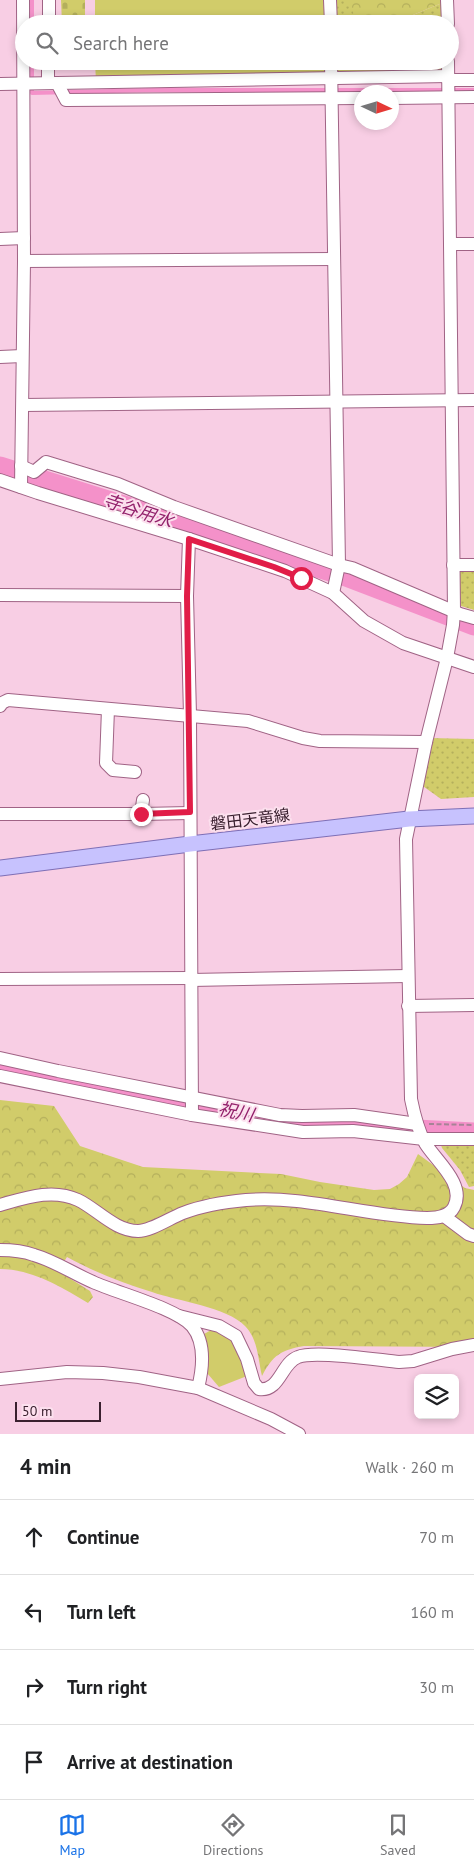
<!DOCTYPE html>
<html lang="en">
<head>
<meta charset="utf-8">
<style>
  :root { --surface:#fff; --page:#f6f6f6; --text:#202124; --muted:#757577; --line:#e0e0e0; --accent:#1a73e8 }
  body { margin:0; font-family:"PT Sans","Noto Sans JP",sans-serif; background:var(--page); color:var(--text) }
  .controls { position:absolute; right:15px; bottom:15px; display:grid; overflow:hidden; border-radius:8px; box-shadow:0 2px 8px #0003 }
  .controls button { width:45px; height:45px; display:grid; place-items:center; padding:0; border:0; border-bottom:1px solid var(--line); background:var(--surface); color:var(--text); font:25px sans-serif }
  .compass { position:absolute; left:354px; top:85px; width:45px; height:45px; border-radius:50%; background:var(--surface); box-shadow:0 2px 8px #0003; rotate:94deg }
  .scale { position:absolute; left:15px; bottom:12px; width:86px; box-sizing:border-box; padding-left:5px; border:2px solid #3a202f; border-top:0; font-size:14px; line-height:18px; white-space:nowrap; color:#3a202f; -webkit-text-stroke:4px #fce0ee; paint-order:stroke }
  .stop { position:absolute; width:15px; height:15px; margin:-11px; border:4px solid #e11d48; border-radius:50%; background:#fff }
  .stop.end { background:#e11d48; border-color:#fff; box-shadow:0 1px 5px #0008 }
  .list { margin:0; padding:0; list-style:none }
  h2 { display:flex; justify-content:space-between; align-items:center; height:65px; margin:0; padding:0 20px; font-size:21px }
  h2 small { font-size:16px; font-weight:400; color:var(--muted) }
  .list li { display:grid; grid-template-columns:32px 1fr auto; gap:15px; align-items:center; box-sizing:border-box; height:75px; padding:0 20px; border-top:1px solid var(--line) }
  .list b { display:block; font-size:19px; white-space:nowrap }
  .list em { font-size:16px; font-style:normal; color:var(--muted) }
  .icon { flex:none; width:28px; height:28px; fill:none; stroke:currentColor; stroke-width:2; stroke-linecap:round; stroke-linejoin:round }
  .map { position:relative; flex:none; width:474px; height:1434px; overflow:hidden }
  .search { position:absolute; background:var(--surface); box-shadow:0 2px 8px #0003; left:15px; right:15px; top:15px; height:55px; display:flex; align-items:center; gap:12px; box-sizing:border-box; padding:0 18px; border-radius:28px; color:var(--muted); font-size:19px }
  .sheet { height:365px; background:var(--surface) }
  nav { display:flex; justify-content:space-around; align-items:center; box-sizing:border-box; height:70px; border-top:1px solid var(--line); background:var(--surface); font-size:14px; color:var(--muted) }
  nav a { display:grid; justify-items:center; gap:2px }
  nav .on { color:var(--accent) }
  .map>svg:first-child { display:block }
  .grass { fill:url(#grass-dots) }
  .forest { fill:url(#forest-crowns) }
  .cemetery { fill:url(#cemetery-stones) }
  .park { fill:#d1cc6a }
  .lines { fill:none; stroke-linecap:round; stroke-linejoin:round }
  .stream { stroke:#f491c9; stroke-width:4 }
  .river { stroke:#f491c9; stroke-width:21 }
  .minor-casing { stroke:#a06385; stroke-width:14 }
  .major-casing { stroke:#7e6fb6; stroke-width:17 }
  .path { stroke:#a68396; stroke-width:2; stroke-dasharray:5 2.5; stroke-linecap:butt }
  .minor { stroke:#fff; stroke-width:12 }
  .major { stroke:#c7c2fe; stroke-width:15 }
  .route { stroke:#e11d48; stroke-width:6 }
  .labels { text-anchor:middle; stroke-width:4; stroke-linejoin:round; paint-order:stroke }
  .street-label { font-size:16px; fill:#3a202f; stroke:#fce0ee }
  .water-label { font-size:18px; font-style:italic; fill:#92216b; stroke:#fce0ee }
</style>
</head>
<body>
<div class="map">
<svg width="474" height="1434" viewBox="0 0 474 1434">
  <defs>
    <pattern id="grass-dots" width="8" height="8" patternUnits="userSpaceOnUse" patternTransform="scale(1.25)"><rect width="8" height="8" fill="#d1cc6a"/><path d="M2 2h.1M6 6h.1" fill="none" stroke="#b4af5c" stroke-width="1.8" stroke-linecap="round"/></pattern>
    <pattern id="forest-crowns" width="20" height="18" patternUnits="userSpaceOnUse" patternTransform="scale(1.25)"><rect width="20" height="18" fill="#d1cc6a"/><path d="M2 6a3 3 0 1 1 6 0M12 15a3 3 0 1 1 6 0" fill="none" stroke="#b4af5c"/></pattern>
    <pattern id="cemetery-stones" width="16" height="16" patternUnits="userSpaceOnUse" patternTransform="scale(1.25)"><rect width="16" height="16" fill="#d1cc6a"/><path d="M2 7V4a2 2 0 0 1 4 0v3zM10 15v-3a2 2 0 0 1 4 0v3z" fill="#b4af5c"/></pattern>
  </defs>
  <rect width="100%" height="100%" fill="#f8cee4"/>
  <!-- grass -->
  <g class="grass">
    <path d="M 330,0 L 351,0 L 408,17 L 447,1 L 448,24 L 331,24 Z"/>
    <path d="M 333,61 L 448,61 L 448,76 L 333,78 Z"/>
    <path d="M 474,565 L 474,610 L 461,606 L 458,566 Z"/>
    <path d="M 430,738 L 474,739 L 474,797 L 441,799 L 420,784 Z"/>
    <path d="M 441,1145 L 474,1145 L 474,1186 L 469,1187 L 460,1170 L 442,1148 Z"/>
  </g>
  <!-- forest -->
  <g class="forest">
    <path d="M 350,0 L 447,0 L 447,1 L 408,17 L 392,19 L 354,16 Z"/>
    <path d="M 0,1100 L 54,1106 L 80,1146 L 143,1167 L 281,1174 L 320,1182 L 374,1190 L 390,1189 L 399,1184 L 407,1177 L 418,1154 L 465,1188 L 474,1190 L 474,1347 L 304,1346 C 281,1350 273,1355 262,1376 C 258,1359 258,1339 245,1326 C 227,1307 177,1301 152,1292 C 123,1283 94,1272 67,1257 L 58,1271 L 90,1291 L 93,1297 L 88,1303 C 61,1287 32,1269 0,1269 Z"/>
  </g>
  <!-- cemetery -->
  <path class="cemetery" d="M 61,0 L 85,0 L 85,24 L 62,24 Z"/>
  <!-- park -->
  <g class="park">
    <path d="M 95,0 L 330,0 L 331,24 L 95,24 Z"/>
    <path d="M 95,61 L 331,61 L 331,78 L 96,82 Z"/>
    <path d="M 213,1329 L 232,1338 L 247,1376 L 219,1387 L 207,1373 L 204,1334 Z"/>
  </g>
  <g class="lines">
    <!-- stream -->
    <g class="stream">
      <path d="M 32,0 L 32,24"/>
      <path d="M 32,61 L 32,93 L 153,90 L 474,90"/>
    </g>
    <!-- river -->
    <g class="river">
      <path d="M 0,467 L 346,576 L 474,625"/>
      <path d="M 0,1067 L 112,1091 L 304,1125 L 352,1123 L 378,1128 L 474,1133"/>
    </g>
    <!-- minor casing -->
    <g class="minor-casing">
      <g id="minor">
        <path d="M 330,0 L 331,24"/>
        <path d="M 447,0 L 448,24"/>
        <path d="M 49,24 L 49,0"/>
        <path d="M 331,61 L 339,565 L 333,593"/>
        <path d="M 448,80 L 474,80"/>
        <path d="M 48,83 L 48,61"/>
        <path d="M 57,83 L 66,100 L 362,98"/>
        <path d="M 0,84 L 448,76"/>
        <path d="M 392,98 L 474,97"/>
        <path d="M 0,239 L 24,238"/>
        <path d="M 450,244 L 474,244"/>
        <path d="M 24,261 L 334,259"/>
        <path d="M 0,357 L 22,356"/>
        <path d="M 23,405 L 474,400"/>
        <path d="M 21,466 L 34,472 L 46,462 L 118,484 L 174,507 L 339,565 L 352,568 L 460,614 L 474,618"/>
        <path d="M 0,480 L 38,493 L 189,539 L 285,571 L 333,593 L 364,621 L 403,643 L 474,667"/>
        <path d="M 21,487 L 24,261 L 23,0"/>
        <path d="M 189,539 L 187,596 L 190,715 L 192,1115"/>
        <path d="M 453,565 L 474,565"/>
        <path d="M 0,595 L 187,596"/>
        <path d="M 0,706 L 2,703 L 8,700 L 248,721 L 303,738 L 320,741 L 426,742"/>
        <path d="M 108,709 L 106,763 L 113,770 L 135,772"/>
        <path d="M 0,814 L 141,814 L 143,800"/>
        <path d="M 141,814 L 190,813"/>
        <path d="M 0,979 L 191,978"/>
        <path d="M 191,980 L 408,976"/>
        <path d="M 408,1006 L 474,1005"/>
        <path d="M 0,1058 L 58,1071 L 280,1115 L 302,1116 L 354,1115 L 417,1124"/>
        <path d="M 0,1076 L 192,1115 L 303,1132 L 353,1131 L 424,1139 L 474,1139"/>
        <path d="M 0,1205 C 25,1198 52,1188 78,1200 C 97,1209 115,1231 138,1231 C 151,1231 170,1218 183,1213 C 204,1205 224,1202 246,1200 C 307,1195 367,1217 427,1218 C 437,1218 449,1217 454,1207 C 466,1184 436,1161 425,1143 C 418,1130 414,1114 411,1099 L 406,839 L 426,742 L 447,658 L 453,625 L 454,610 L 448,61"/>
        <path d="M 444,1216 L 468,1234 L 474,1236"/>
        <path d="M 0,1250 C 11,1250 23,1251 34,1255 C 55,1261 74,1274 93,1282 C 117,1293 176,1308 192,1326 C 206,1343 203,1368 198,1388"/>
        <path d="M 179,1316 L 219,1326 L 236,1336 L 247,1359 L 254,1383 L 259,1389 C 280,1392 281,1363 298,1357 C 315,1350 378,1360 399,1362 L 413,1361 L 452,1349 L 474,1345"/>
        <path d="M 0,1379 L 67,1372 L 103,1373 L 139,1377 L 198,1388 L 271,1419 L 299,1434"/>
      </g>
    </g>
    <!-- major casing -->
    <g class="major-casing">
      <path id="major" d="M 0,868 L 190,844 L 409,819 L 474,816"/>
    </g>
    <!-- path -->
    <path class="path" d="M 429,1124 L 474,1125"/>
    <!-- minor -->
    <use href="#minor" class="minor"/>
    <!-- major -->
    <use href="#major" class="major"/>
  </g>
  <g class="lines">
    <!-- route -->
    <path class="route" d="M 141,814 L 190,812 L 187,596 L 189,539 L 274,567 L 301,578"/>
  </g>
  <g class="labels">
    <!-- street labels -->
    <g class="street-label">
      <text transform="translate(250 819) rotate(-7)" y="6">磐田天竜線</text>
    </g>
    <!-- water labels -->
    <g class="water-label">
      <text transform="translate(138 511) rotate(18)" y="6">寺谷用水</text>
      <text transform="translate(236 1112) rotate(11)" y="6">祝川</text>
    </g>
  </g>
</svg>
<div class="controls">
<button><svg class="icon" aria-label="layers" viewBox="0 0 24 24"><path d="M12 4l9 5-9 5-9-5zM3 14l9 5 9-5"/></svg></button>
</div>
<svg class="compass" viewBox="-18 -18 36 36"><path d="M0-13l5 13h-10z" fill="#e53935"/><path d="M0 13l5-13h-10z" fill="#757577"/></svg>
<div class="scale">50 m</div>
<div class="stop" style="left:301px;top:578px"></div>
<div class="stop end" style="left:141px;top:814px"></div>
<div class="search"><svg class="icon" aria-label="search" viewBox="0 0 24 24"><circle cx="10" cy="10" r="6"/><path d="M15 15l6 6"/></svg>Search here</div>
</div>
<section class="sheet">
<h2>4 min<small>Walk · 260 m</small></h2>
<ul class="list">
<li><svg class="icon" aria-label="ahead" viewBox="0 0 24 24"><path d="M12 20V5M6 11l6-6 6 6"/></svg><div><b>Continue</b></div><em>70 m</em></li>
<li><svg class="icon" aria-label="left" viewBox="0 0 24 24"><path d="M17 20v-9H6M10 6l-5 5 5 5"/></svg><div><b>Turn left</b></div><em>160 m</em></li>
<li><svg class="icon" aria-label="right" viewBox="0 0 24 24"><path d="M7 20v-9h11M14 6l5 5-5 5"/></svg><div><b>Turn right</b></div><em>30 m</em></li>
<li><svg class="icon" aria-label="arrive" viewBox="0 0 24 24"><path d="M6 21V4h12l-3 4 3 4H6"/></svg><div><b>Arrive at destination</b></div></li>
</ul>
</section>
<nav>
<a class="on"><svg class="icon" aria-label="map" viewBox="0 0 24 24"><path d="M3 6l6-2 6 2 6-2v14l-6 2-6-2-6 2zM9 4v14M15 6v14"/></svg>Map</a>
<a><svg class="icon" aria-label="directions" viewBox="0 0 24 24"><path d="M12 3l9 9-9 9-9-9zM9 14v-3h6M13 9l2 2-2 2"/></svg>Directions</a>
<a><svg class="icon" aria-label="saved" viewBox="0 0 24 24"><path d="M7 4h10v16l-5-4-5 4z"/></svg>Saved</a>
</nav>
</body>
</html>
